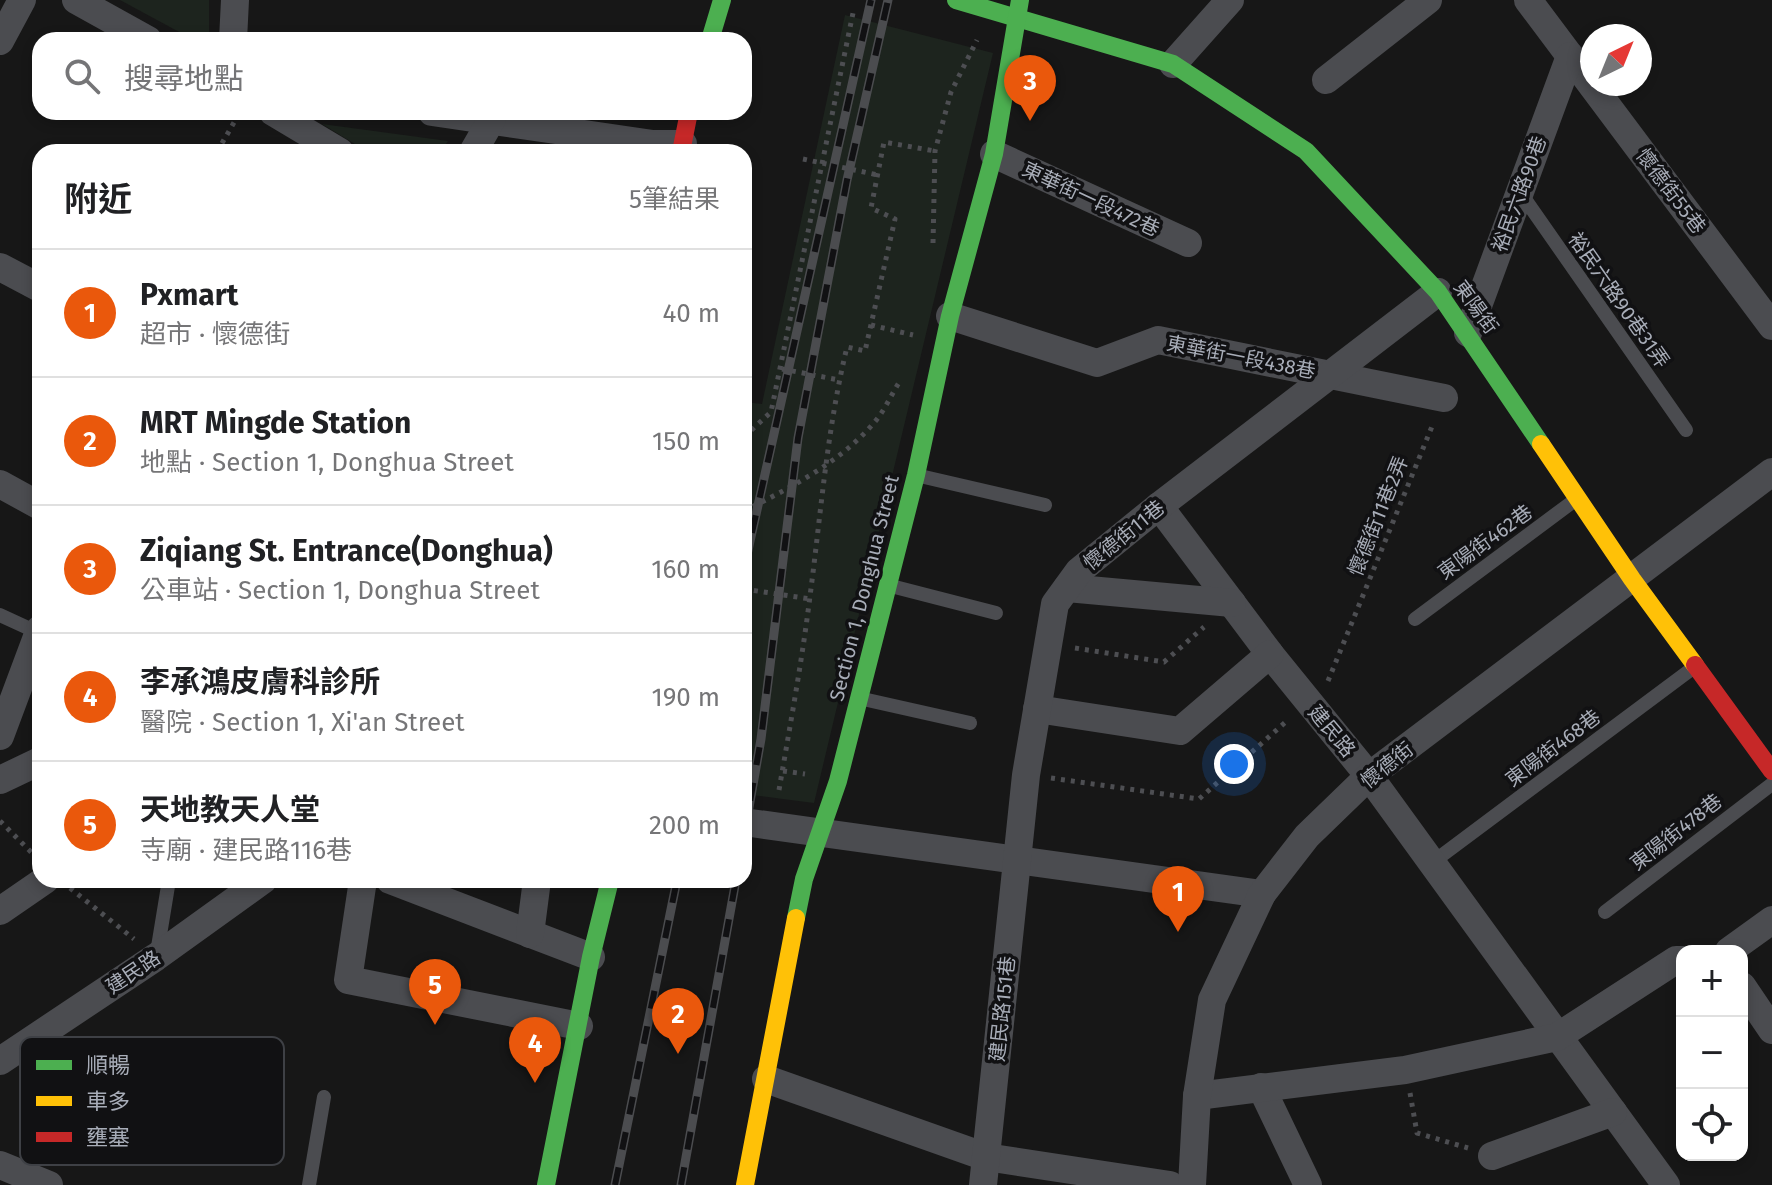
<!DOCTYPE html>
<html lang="zh-TW">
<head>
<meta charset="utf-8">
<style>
  :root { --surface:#fff; --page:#f2f2f2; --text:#202124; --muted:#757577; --line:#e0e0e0; --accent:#ea580c }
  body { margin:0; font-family:"Fira Sans","Noto Sans TC",sans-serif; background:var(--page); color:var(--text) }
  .controls { position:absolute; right:24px; bottom:24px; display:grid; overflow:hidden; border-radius:16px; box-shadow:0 4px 12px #0003 }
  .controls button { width:72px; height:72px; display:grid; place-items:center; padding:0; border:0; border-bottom:2px solid var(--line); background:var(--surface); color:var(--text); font:40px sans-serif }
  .compass { position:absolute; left:1580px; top:24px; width:72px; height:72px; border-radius:50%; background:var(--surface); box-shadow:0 4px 12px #0003; rotate:43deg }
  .you { position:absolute; left:1234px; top:764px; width:28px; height:28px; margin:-20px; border:6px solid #fff; border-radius:50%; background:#1a73e8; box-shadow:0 0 0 12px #1a73e833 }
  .badge { display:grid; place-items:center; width:52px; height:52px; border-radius:50%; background:var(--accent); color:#fff; font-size:26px; font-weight:700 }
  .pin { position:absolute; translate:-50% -66px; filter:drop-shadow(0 2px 4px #0008) }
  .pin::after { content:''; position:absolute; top:42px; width:28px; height:24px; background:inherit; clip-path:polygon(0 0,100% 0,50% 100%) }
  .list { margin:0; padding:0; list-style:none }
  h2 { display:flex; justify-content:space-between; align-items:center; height:104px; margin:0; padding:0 32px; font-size:34px }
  h2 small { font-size:26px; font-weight:400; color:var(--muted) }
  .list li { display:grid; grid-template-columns:52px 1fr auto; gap:24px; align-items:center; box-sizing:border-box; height:128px; padding:0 32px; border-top:2px solid var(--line) }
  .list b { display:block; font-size:30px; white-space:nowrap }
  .list p { margin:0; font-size:26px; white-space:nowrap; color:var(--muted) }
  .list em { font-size:26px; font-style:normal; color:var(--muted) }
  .icon { flex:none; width:44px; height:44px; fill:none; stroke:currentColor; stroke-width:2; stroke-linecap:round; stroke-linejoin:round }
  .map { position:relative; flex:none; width:1772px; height:1185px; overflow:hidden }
  .search { position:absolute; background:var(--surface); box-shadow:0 4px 12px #0003; left:32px; top:32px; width:720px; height:88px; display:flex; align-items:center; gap:20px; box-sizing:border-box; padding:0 28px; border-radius:24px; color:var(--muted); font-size:30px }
  .panel { position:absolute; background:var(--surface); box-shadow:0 4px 12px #0003; left:32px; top:144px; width:720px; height:744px; border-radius:24px }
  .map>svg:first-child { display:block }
  .green { fill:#1d241e }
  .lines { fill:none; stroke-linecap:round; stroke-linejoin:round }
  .path { stroke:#4d4e52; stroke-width:5; stroke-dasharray:4 6; stroke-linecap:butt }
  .lane { stroke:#4b4c50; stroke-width:14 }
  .street { stroke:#4b4c50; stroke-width:28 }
  .fast { stroke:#4caf50; stroke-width:18 }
  .slow { stroke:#ffc107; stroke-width:18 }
  .jam { stroke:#c62828; stroke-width:18 }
  .rail-casing { stroke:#4b4c4f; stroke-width:9 }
  .rail { stroke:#111113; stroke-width:6; stroke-dasharray:18; stroke-linecap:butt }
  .labels { text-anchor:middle; stroke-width:7; stroke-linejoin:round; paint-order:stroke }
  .street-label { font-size:20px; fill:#a8adb8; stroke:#111113 }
  .key { fill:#111113; stroke:#3e4045; stroke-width:2 }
  .key-label { font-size:22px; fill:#a8adb8 }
</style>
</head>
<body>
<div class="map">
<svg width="1772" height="1185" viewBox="0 0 1772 1185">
  <rect width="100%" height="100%" fill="#171717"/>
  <!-- green -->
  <g class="green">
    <path d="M 120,0 L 209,0 L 209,40 L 194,40 Z"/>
    <path d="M 845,15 L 993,53 L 814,803 L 744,794 L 744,402 L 762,404 Z"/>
    <path d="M 322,124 L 448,141 L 441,152 L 368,152 Z"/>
  </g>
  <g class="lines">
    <!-- path -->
    <g class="path">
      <path d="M 217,152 L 240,112"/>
      <path d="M 803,159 L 878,175"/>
      <path d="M 933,243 L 935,151 L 951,92 L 977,40"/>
      <path d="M 871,325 L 913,335"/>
      <path d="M 782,369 L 839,380"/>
      <path d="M 744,437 L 771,412 L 853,13"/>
      <path d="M 744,511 C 790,488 839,463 873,424 C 884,412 891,395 900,381"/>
      <path d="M 744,589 L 810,599"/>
      <path d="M 1075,648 L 1164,662 L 1204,627"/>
      <path d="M 1328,681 L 1433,424"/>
      <path d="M 783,771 L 805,774"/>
      <path d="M 1051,778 L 1199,799 L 1289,719"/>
      <path d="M 779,790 C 790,726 802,661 810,596 C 821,513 827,429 847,347 L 865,351 L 895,219 L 871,208 L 884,142 L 935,151"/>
      <path d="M 0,821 L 36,857"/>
      <path d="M 70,888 L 134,939"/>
      <path d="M 1410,1093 L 1417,1133 L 1468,1148"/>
    </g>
    <!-- lane -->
    <g class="lane">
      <path d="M 1520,192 L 1686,430"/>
      <path d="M 920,476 L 1045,505"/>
      <path d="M 891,586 L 996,613"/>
      <path d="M 0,615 L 39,633"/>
      <path d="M 1415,619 L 1575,500"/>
      <path d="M 863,699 L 970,723"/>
      <path d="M 1433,862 L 1693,668"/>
      <path d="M 1605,912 L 1772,784"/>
      <path d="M 157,953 L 169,880"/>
      <path d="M 309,1185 L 324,1097"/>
    </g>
    <!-- street -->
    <g class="street">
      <path d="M 76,0 L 148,40"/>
      <path d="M 1528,0 L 1772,326"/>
      <path d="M 233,40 L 235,0"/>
      <path d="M 0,41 L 22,0"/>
      <path d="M 1173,64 L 1230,0"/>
      <path d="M 1326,80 L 1428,0"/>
      <path d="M 273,112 L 340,152"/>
      <path d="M 432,112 L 653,144 L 683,144"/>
      <path d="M 473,152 L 492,119"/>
      <path d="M 994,154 L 1188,243"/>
      <path d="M 0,267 L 40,288"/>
      <path d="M 950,316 L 1097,363 L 1158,340 L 1444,398"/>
      <path d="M 1468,333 L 1570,56"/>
      <path d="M 0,484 L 40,506"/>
      <path d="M 1159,506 L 1270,654 L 1369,776 L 1666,1185"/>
      <path d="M 1067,588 L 1232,603"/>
      <path d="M 1037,709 L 1180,731 L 1270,654"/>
      <path d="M 0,736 L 40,629"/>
      <path d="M 0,780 L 40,761"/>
      <path d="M 744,822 L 1262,894"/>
      <path d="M 363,880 L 348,980 L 579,1026"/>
      <path d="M 390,880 L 591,957"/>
      <path d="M 0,911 L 45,880"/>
      <path d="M 530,934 L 537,880"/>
      <path d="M 1729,951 L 1772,920"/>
      <path d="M 1742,986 L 1772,1030"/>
      <path d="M 0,1061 L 156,957 L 263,880"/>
      <path d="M 766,1079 L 986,1157 L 1170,1185"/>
      <path d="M 1261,1087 L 1308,1185"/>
      <path d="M 1197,1096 L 1405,1070 L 1557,1037 L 1676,960 L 1682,960"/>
      <path d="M 1492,1156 L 1613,1112"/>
      <path d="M 0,1165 L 49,1185"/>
      <path d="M 983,1185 L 1026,775 L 1055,604 L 1079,571 L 1159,506 L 1438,292"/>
      <path d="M 1192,1185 L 1197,1096 L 1212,1000 L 1262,894 L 1307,836 L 1369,776 L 1772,472"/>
    </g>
    <!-- fast -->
    <g class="fast">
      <path d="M 956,0 L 1173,64 L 1306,151 L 1438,292 L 1541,444"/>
      <path d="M 710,40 L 722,0"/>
      <path d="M 796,918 L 804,879 L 838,781 L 916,475 L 950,316 L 994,154 L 1020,0"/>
      <path d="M 546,1185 L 591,957 L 610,880"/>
    </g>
    <!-- slow -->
    <g class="slow">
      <path d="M 1541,444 L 1632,579 L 1695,665"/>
      <path d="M 745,1185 L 796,918"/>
    </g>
    <!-- jam -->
    <g class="jam">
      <path d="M 681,152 L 689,112"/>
      <path d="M 1695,665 L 1772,771"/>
    </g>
    <!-- rail casing -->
    <g class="rail-casing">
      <g id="rail">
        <path d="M 744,568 L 871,0"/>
        <path d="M 744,836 L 761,739 L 798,438 L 847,180 L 888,0"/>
        <path d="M 615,1185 L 677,880"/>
        <path d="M 681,1185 L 736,880"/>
      </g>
    </g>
    <!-- rail -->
    <use href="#rail" class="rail"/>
  </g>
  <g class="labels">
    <!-- street labels -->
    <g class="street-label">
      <text transform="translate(1671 191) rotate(53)" y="7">懷德街55巷</text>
      <text transform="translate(1519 194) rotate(-70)" y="7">裕民六路90巷</text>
      <text transform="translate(1091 199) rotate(25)" y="7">東華街一段472巷</text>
      <text transform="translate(1619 300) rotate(55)" y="7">裕民六路90巷31弄</text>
      <text transform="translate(1476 307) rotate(54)" y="7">東陽街</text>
      <text transform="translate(1241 357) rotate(11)" y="7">東華街一段438巷</text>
      <text transform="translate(1378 516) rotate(-68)" y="7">懷德街11巷2弄</text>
      <text transform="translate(1124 535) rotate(-39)" y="7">懷德街11巷</text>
      <text transform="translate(1485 542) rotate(-36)" y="7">東陽街462巷</text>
      <text transform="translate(864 588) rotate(-76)" y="7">Section 1, Donghua Street</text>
      <text transform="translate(1332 731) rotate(50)" y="7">建民路</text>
      <text transform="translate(1553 748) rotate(-37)" y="7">東陽街468巷</text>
      <text transform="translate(1387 765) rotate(-39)" y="7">懷德街</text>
      <text transform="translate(1676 832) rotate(-38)" y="7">東陽街478巷</text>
      <text transform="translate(133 972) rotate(-34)" y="7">建民路</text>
      <text transform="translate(1002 1009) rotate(-84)" y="7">建民路151巷</text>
    </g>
  </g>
  <!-- legend -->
  <rect x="20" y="1037" width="264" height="128" rx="12" class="key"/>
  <rect x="36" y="1060" width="36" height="10" fill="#4caf50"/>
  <rect x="36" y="1096" width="36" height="10" fill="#ffc107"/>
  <rect x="36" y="1132" width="36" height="10" fill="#c62828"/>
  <g class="key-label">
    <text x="86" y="1073">順暢</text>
    <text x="86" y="1109">車多</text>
    <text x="86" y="1145">壅塞</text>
  </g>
</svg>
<div class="controls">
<button>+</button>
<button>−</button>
<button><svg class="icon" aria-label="locate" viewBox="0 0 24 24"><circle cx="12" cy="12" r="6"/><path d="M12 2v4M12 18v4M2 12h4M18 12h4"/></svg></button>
</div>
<svg class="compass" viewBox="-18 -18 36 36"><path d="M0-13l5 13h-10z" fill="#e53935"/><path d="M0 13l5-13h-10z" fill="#757577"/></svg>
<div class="you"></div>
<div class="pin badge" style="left:1178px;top:932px">1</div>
<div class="pin badge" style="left:678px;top:1054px">2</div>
<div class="pin badge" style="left:1030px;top:121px">3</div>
<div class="pin badge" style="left:535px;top:1083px">4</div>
<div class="pin badge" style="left:435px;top:1025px">5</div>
<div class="search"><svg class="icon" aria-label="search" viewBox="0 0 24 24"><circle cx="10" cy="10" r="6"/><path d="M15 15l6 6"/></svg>搜尋地點</div>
<section class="panel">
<h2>附近<small>5筆結果</small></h2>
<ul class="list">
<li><span class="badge">1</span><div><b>Pxmart</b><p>超市 · 懷德街</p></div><em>40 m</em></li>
<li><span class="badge">2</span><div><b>MRT Mingde Station</b><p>地點 · Section 1, Donghua Street</p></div><em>150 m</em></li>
<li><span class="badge">3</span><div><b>Ziqiang St. Entrance(Donghua)</b><p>公車站 · Section 1, Donghua Street</p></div><em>160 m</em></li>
<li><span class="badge">4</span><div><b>李承鴻皮膚科診所</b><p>醫院 · Section 1, Xi'an Street</p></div><em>190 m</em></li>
<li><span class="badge">5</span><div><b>天地教天人堂</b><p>寺廟 · 建民路116巷</p></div><em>200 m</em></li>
</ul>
</section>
</div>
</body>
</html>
